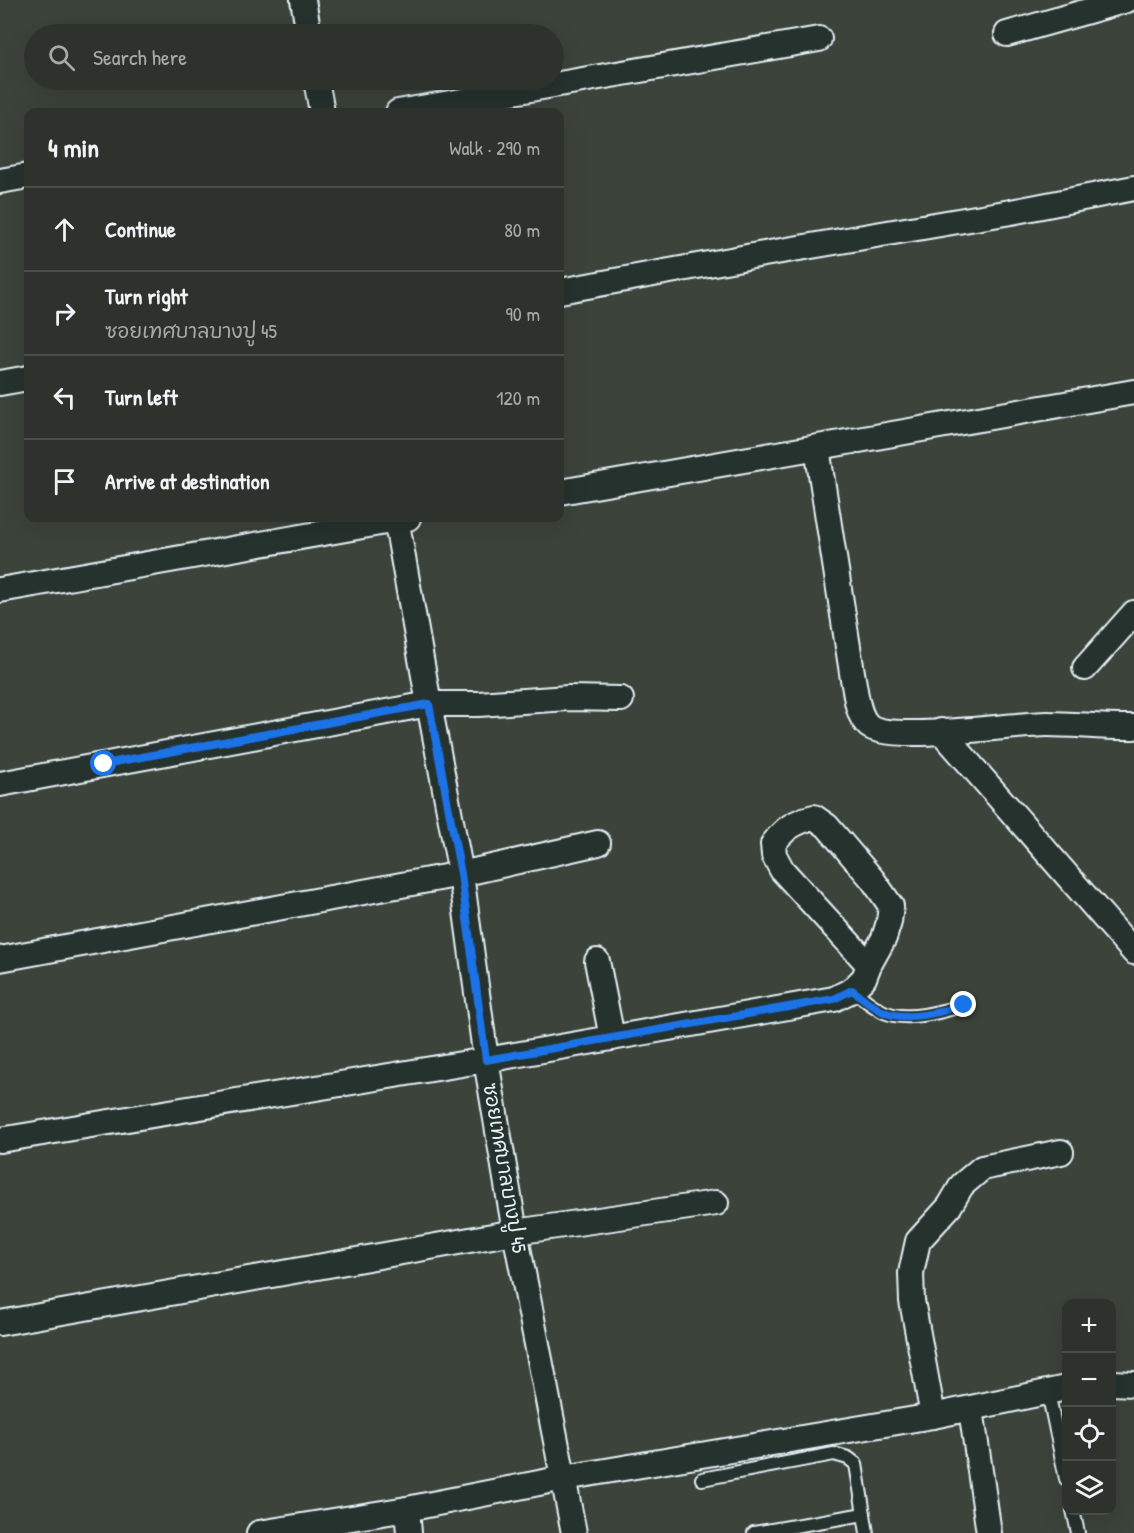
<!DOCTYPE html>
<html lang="en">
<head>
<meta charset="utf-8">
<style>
  :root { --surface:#2d322c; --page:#353a34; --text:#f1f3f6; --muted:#a7aaa9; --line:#484d48 }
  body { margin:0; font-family:"Patrick Hand","Playpen Sans Thai",sans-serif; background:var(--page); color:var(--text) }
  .controls { position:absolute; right:18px; bottom:18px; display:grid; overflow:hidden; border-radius:12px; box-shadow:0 6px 24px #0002 }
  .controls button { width:54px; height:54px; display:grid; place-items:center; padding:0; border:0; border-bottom:2px solid var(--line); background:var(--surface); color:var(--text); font:30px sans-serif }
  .stop { position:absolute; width:18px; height:18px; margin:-14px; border:4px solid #1a73e8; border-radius:50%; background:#fff }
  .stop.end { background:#1a73e8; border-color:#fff; box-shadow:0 2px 6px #0008 }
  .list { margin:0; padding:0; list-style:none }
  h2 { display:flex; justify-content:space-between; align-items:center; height:78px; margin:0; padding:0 24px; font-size:26px }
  h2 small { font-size:20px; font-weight:400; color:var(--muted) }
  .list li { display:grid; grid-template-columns:39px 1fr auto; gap:18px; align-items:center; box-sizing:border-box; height:84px; padding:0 24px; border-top:2px solid var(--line) }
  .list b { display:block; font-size:22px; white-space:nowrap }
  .list p { margin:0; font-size:20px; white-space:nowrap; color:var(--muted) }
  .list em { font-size:20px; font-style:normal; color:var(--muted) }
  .icon { flex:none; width:33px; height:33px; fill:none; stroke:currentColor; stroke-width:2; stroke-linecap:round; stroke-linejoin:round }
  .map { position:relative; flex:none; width:1134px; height:1533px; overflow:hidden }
  .search { position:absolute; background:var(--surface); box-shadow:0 6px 24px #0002; left:24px; top:24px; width:540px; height:66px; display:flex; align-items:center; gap:15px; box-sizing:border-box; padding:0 21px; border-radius:33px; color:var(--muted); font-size:22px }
  .panel { position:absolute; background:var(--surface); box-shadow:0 6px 24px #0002; left:24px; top:108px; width:540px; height:414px; border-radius:12px }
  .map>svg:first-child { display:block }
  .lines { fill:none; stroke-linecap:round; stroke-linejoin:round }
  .lane-casing { stroke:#e8f1f8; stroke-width:16 }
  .street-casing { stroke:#e8f1f8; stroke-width:28 }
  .lane { stroke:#26332d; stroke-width:12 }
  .street { stroke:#26332d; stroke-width:24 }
  .route { stroke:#1a73e8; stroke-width:8 }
  .labels { text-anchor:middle; stroke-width:4.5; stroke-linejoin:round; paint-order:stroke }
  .street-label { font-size:20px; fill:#e8f1f8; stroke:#26332d }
</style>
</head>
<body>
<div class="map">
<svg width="1134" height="1533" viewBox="0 0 1134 1533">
  <rect width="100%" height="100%" fill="#3c433a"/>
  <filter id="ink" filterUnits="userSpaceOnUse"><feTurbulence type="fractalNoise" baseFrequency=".0167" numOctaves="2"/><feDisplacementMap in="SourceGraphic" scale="12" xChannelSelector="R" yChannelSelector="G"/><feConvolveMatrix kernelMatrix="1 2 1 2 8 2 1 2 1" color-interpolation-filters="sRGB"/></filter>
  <g filter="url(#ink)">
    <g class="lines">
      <!-- lane casing -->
      <g class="lane-casing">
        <g id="lane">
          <path d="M 852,990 C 862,997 873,1007 884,1012 C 907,1022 941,1012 964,1005"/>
          <path d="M 1048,1392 L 1066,1479"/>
          <path d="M 702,1479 L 834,1454 L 848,1458 L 856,1464 L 867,1533"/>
          <path d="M 1073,1510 L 1078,1533"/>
          <path d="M 754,1533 L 864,1514"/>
        </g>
      </g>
      <!-- street casing -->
      <g class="street-casing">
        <g id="street">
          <path d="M 303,0 L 309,34"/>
          <path d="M 1007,34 L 1127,0"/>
          <path d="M 316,80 L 322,112"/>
          <path d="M 398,112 L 819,39"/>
          <path d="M 0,181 L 28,176"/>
          <path d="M 560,291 L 758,255 L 1011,212 L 1134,188"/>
          <path d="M 0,383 L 28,378"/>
          <path d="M 817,448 L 853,679 C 856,693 857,716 869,726 C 891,743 1014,724 1047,724 C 1076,724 1105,728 1134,727"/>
          <path d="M 560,492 L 1134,392"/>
          <path d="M 396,518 L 429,704 L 461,874 L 486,1060 L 515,1232 L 574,1533"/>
          <path d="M 0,590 L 408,518"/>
          <path d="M 1085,668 L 1134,613"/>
          <path d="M 941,731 L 1134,952"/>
          <path d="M 0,784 L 429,704 L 478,704 L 568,698 L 621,699"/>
          <path d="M 0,959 L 461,874 L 598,843"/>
          <path d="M 597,961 L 612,1038"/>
          <path d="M 0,1140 L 486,1060 L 834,999 L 852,990 L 864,978 L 869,965 L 884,938 L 889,922 L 891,906 L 873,880 L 827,826 L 814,817 C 794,822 785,828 773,844 L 774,855 L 782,870 L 869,965"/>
          <path d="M 0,1323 L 515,1232 L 716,1203"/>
          <path d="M 1112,1383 L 1134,1384"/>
          <path d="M 971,1409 L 989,1533"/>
          <path d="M 933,1416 L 912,1301 L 911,1273 L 918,1241 L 949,1207 L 962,1185 L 982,1168 L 1061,1152"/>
          <path d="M 407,1509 L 409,1533"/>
          <path d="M 259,1533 L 407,1509 L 564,1478 L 933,1416 L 1066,1388"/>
        </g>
      </g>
      <!-- lane -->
      <use href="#lane" class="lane"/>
      <!-- street -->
      <use href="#street" class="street"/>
    </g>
  </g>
  <g class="lines" filter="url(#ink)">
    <!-- route -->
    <path class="route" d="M 104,764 L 429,704 L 461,874 L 486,1060 L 834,999 L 852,990 C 862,997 873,1007 884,1012 C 907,1022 941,1012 964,1005"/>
  </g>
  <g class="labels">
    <!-- street labels -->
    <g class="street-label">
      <text transform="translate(505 1168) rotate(80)" y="7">ซอยเทศบาลบางปู 45</text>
    </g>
  </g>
</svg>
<div class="controls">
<button>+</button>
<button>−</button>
<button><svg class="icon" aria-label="locate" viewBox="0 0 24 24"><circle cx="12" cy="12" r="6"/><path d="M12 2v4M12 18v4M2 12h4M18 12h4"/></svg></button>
<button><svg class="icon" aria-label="layers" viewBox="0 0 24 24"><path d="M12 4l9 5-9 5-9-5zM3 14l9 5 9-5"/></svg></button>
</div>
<div class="stop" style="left:104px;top:764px"></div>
<div class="stop end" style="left:964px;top:1005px"></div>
<div class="search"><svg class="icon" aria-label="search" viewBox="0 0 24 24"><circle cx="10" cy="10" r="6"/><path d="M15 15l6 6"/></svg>Search here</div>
<section class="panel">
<h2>4 min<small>Walk · 290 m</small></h2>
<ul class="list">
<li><svg class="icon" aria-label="ahead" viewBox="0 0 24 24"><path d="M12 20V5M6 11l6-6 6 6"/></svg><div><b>Continue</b></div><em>80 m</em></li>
<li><svg class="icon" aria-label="right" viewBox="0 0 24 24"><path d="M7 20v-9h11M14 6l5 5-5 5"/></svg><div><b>Turn right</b><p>ซอยเทศบาลบางปู 45</p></div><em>90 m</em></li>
<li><svg class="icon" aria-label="left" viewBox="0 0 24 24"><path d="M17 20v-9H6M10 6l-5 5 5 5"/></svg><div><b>Turn left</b></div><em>120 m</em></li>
<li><svg class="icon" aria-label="arrive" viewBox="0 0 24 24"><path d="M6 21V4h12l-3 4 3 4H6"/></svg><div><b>Arrive at destination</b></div></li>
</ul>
</section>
</div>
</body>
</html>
